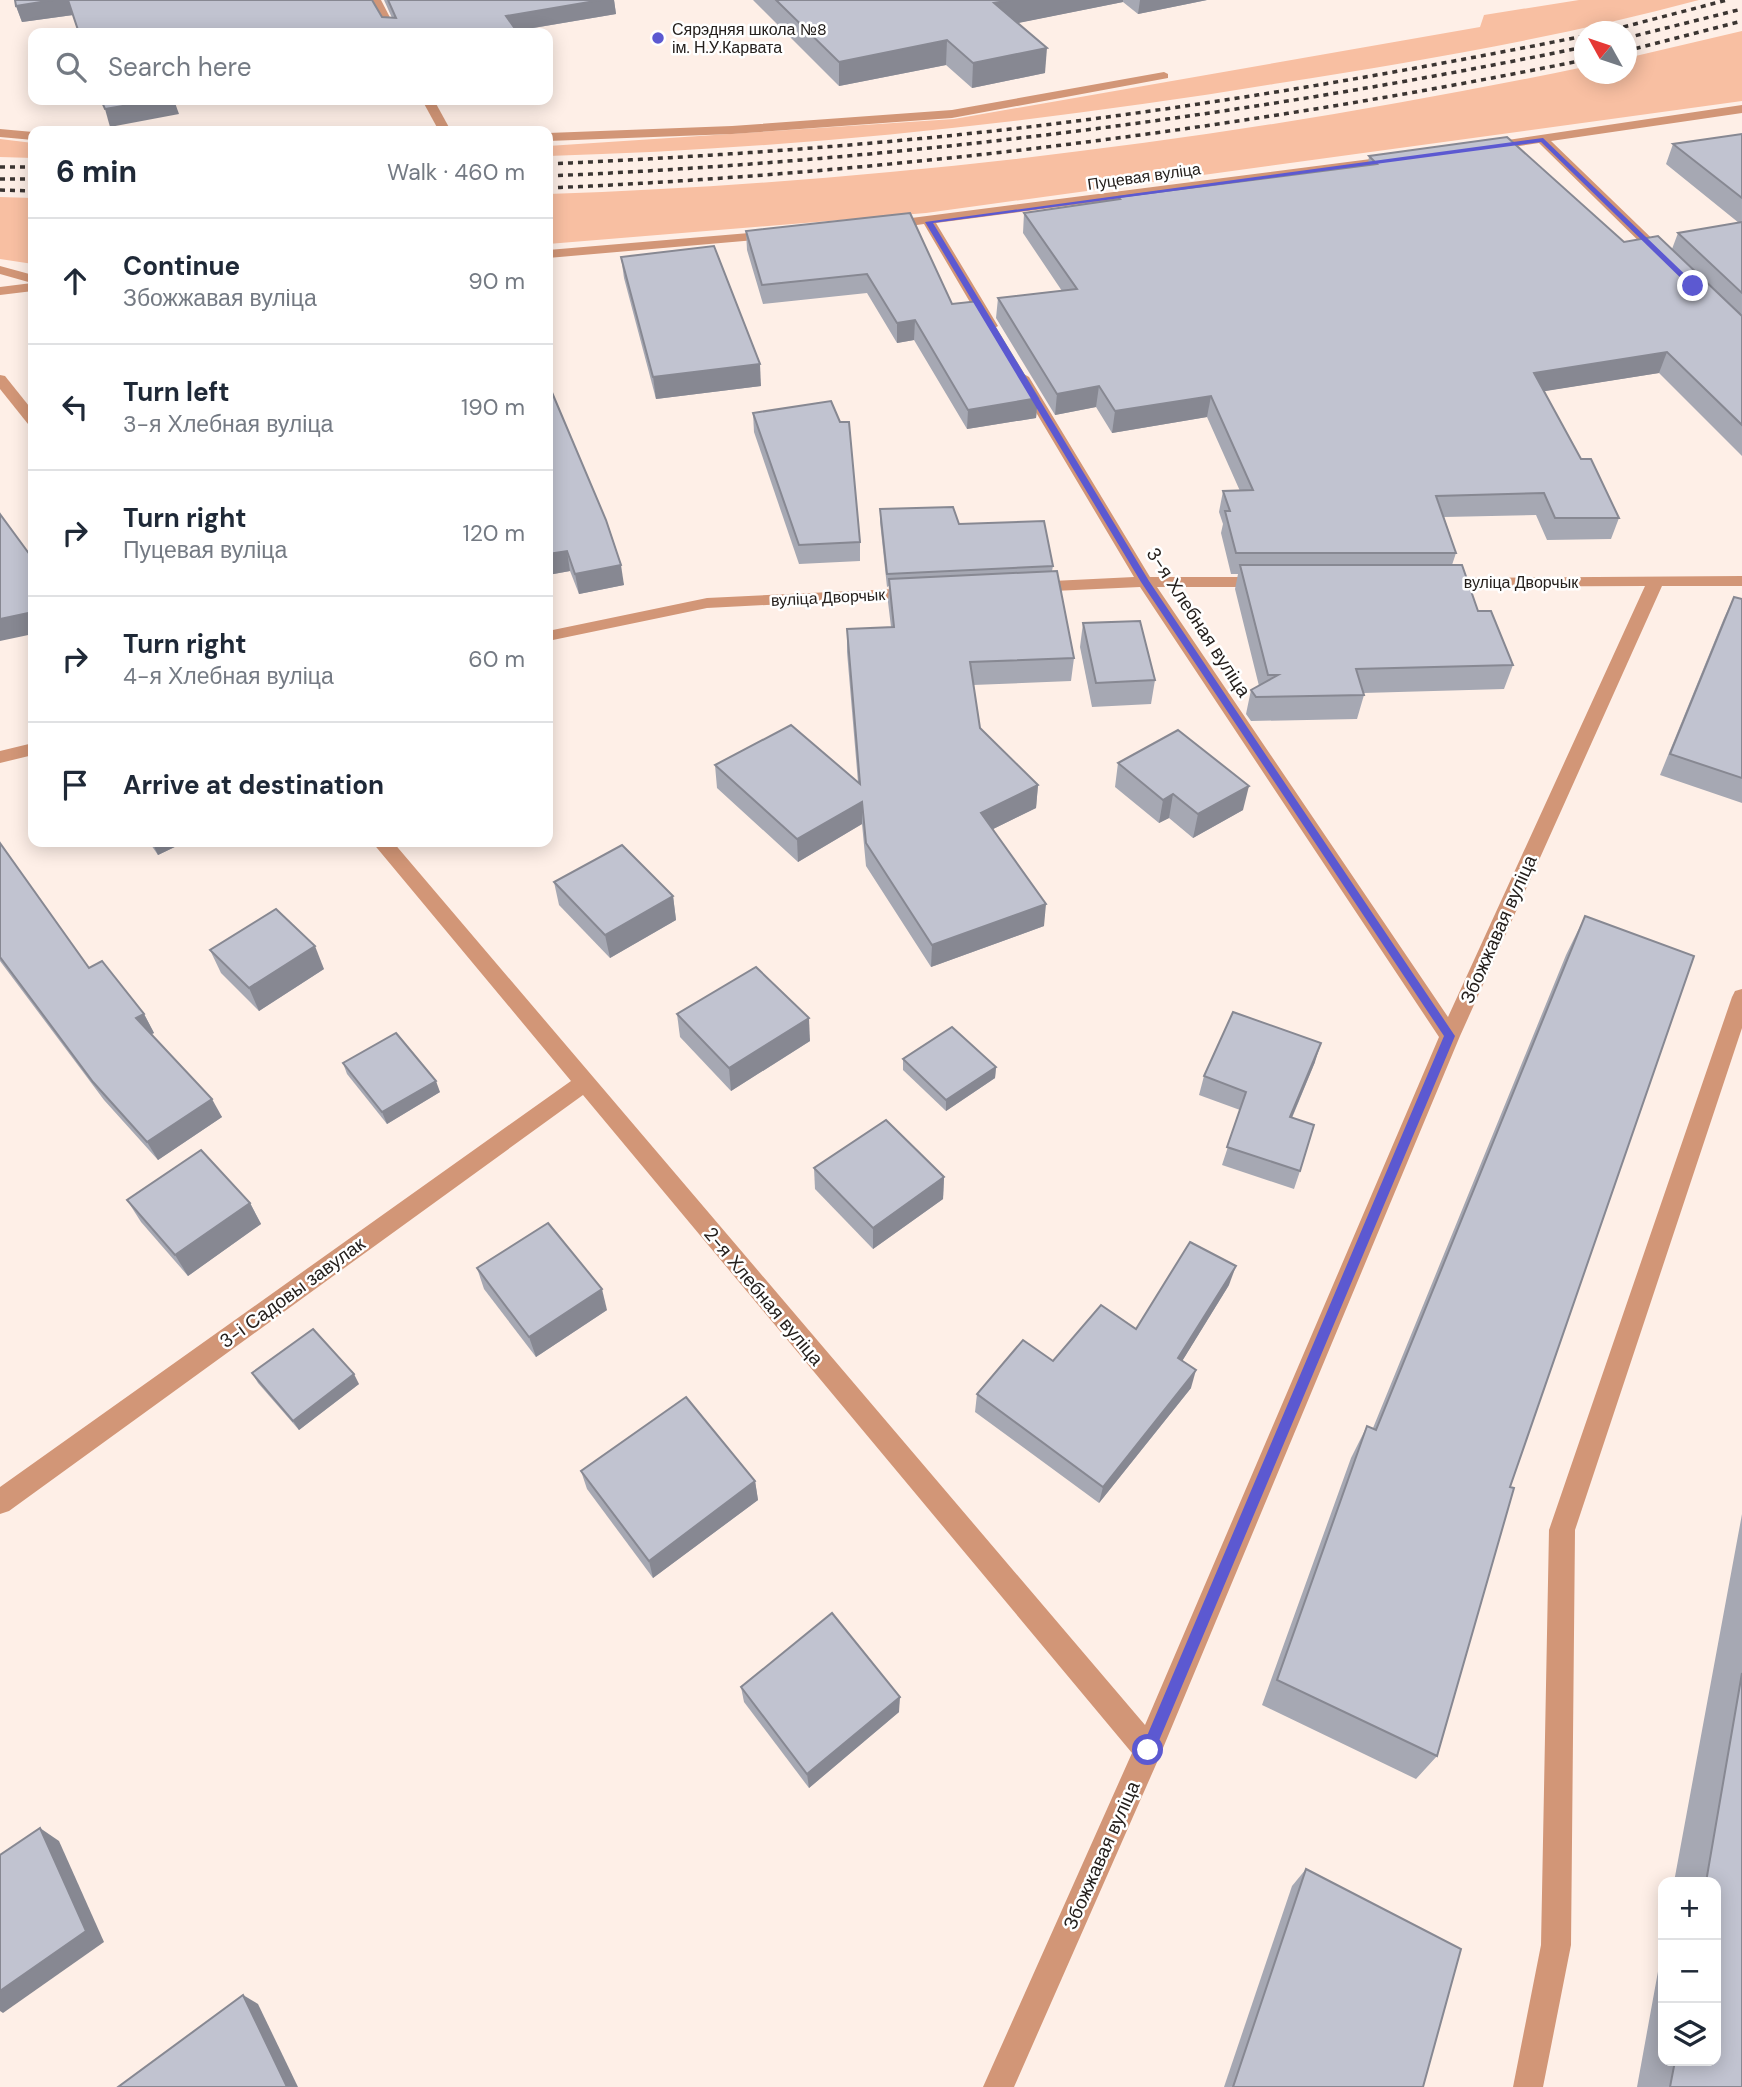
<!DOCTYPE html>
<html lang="en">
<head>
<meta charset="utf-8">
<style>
  :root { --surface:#fff; --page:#f2f2f3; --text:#1f2937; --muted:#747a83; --line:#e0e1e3 }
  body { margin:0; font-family:"DM Sans",sans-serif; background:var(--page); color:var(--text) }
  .controls { position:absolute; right:21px; bottom:21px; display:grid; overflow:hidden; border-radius:14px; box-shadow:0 4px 18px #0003 }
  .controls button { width:63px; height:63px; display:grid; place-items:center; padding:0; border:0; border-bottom:2px solid var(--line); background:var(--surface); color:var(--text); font:35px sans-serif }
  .compass { position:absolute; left:1574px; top:21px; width:63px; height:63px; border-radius:50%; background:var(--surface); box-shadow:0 4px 18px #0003; rotate:310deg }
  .stop { position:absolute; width:21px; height:21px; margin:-16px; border:5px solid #5c59d1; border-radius:50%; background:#fff }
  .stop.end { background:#5c59d1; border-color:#fff; box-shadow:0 2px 7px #0008 }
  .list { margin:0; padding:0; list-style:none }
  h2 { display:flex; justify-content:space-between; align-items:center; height:91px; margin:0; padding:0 28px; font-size:30px }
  h2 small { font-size:23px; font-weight:400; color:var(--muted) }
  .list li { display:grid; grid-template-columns:46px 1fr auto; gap:21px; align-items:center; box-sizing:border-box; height:126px; padding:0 28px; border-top:2px solid var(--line) }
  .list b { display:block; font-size:26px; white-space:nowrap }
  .list p { margin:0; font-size:23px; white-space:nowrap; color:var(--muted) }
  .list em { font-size:23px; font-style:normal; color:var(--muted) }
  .icon { flex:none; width:38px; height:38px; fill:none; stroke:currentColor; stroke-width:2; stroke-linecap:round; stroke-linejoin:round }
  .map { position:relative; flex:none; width:1742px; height:2087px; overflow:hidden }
  .search { position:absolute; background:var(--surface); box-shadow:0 4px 18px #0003; left:28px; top:28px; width:525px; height:77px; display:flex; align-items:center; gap:18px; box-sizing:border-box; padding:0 24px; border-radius:14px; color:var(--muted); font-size:26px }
  .panel { position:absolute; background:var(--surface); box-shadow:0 4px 18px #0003; left:28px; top:126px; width:525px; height:721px; border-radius:14px }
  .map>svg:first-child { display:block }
  .green { fill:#f8bfa2 }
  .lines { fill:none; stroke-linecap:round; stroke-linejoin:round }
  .lane { fill:#d29677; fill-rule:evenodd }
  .street { fill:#d29677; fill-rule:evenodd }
  .rail { stroke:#3b3532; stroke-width:3.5; stroke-dasharray:5 5; stroke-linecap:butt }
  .wall { fill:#a6a8b3 }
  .shaded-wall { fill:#878892 }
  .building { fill:#c1c3d0; stroke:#878892; stroke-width:2 }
  .route { fill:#5c59d1 }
  .poi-dot { fill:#5c59d1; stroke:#fff; stroke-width:2.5 }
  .labels { text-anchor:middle; stroke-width:5; stroke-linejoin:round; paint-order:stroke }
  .far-poi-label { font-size:16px; fill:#25201d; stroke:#fff; text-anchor:start }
  .far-street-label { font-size:16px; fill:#25201d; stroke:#fff }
  .street-label { font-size:19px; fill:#25201d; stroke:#fff }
</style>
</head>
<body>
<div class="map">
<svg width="1742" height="2087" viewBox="0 0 1742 2087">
  <rect width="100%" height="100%" fill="#feefe7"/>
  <!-- green -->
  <g class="green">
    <path d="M 1579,0 L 1699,0 C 1561,37 1421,61 1280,83 C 1038,123 794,149 548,156 L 548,146 L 954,119 L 1480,27 L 1484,15 Z"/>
    <path d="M 1742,31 L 1742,101 L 926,213 L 548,244 L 548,194 C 896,182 1244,138 1584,67 L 1584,74 L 1626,74 L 1627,58 Z"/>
    <path d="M 0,139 L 33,143 L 33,158 L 0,157 Z"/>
    <path d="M 0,197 L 33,198 L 33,264 L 0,259 Z"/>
  </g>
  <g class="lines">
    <!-- lane -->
    <path class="lane" d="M 1742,989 L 1742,1028 L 1575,1530 L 1571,1945 L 1543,2087 L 1513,2087 L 1541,1945 L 1549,1530 L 1732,997 L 1735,991 Z"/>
    <!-- street -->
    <g class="street">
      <path d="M 369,0 L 381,0 L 398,33 L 388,33 Z"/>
      <path d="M 1164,72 L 1168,74 L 1168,78 L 952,118 L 732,134 L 548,141 L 548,133 L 732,126 L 952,110 Z"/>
      <path d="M 422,100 L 434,100 L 451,131 L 439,131 Z"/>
      <path d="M 1742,105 L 1742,113 L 1551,141 L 1668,254 L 1670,257 L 1663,261 L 1658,260 L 1539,143 L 1488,151 L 1482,147 L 1488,143 Z"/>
      <path d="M 0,129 L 33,132 L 33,140 L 0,137 Z"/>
      <path d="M 1394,156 L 1398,157 L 1398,163 L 936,223 L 998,326 L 991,330 L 984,326 L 924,224 L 888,229 L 881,225 L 888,221 Z"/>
      <path d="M 772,231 L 779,235 L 777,238 L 548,258 L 548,250 Z"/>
      <path d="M 0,266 L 33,275 L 33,291 L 0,295 L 0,287 L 32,283 L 0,274 Z"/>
      <path d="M 1022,373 L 1029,377 L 1150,577 L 1266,577 L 1274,582 L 1266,587 L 1157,587 L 1448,1017 L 1645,586 L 1442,587 L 1434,582 L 1436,578 L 1742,576 L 1742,586 L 1662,586 L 1460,1036 L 1158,1760 L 1014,2087 L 983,2087 L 1132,1753 L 583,1095 L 9,1511 L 0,1514 L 0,1487 L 571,1081 L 372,842 L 393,842 L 1145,1725 L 1439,1037 L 1140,587 L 1032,592 L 1024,587 L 1032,582 L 1134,577 L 1015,377 Z"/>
      <path d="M 0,375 L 5,376 L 33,411 L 33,425 L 28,424 L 0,389 Z"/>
      <path d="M 916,588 L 924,593 L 922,597 L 707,608 L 548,641 L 548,631 L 707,598 Z"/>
      <path d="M 33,743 L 33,755 L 0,763 L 0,751 Z"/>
    </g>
    <!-- rail -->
    <g class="rail">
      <path d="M 1604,32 L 1727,0"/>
      <path d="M 1626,38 L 1742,9"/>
      <path d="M 1626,51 L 1742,21"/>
      <path d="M 548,164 C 722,156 896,144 1069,122 C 1242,100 1413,70 1584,36"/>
      <path d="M 0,167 L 33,167"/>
      <path d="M 548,176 C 896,161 1243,117 1584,47"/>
      <path d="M 0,179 L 33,179"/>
      <path d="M 548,188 C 896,173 1243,129 1584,60"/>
      <path d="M 0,190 L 33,191"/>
    </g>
  </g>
  <!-- wall -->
  <g class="wall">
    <path d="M 384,0 L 614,0 L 616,14 L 516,31 L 73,15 L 22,22 L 16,6 L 392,18 Z"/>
    <path d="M 753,0 L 1207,0 L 1138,14 L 1123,2 L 1017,23 L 1045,73 L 972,88 L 946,65 L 839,86 Z"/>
    <path d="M 1742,134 L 1742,456 L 1659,373 L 1544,391 L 1581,459 L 1619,518 L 1611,539 L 1547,540 L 1536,515 L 1444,517 L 1456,553 L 1452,565 L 1478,611 L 1513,665 L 1504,689 L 1363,693 L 1364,695 L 1357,719 L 1251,721 L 1246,714 L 1251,690 L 1259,686 L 1235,589 L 1238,574 L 1231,574 L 1221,533 L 1223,524 L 1219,512 L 1223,491 L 1240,491 L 1207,417 L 1112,433 L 1096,407 L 1055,415 L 996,318 L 998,298 L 1062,291 L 1023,233 L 1024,213 L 1118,200 L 1118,197 L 1368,165 L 1369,156 L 1624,242 L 1672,249 L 1678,233 L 1739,223 L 1666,164 L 1673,144 Z"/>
    <path d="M 746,231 L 952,304 L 1038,398 L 1036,418 L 967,429 L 914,340 L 897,343 L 867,293 L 763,304 L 747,250 Z"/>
    <path d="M 621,257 L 761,386 L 656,399 L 624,278 Z"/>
    <path d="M 548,383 L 624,585 L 579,594 L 570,571 L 548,575 Z"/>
    <path d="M 753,413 L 860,542 L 860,561 L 799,564 L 754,432 Z"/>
    <path d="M 880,509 L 959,524 L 1053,566 L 1052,571 L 1074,658 L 1071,681 L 973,685 L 980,728 L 1038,785 L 1036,808 L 993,829 L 1044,926 L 931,967 L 866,866 L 862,824 L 798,862 L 717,788 L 715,765 L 858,782 L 847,652 L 847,629 L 891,627 L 888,602 L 889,586 L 887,587 L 880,522 Z"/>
    <path d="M 1734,597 L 1742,599 L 1742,803 L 1660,775 L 1724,618 Z"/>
    <path d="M 1083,623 L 1155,680 L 1151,704 L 1092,707 L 1080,647 Z"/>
    <path d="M 1118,763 L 1243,810 L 1193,838 L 1169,818 L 1159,823 L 1115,787 Z"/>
    <path d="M 149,842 L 185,842 L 158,855 Z"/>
    <path d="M 0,843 L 89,968 L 144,1014 L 154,1033 L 151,1034 L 222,1117 L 158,1160 L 104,1100 L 0,961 Z"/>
    <path d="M 554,882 L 673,896 L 676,920 L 610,958 L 559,905 Z"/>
    <path d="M 1585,916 L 1510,1487 L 1437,1756 L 1416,1779 L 1262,1705 L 1351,1458 L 1367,1426 L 1373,1428 L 1566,955 Z"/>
    <path d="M 210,950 L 324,969 L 259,1011 L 221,973 Z"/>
    <path d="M 677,1014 L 810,1041 L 731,1091 L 680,1037 Z"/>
    <path d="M 903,1059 L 996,1067 L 995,1078 L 946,1111 L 903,1070 Z"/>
    <path d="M 1315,1062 L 1292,1118 L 1300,1171 L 1294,1189 L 1222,1165 L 1240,1110 L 1199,1095 L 1204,1076 Z"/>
    <path d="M 343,1063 L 440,1092 L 387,1124 L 347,1074 Z"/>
    <path d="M 814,1168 L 944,1177 L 943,1199 L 873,1249 L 815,1189 Z"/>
    <path d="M 127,1200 L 250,1203 L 261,1224 L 188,1276 L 141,1222 Z"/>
    <path d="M 477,1268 L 607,1310 L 536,1357 L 484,1289 Z"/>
    <path d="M 1229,1285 L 1182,1361 L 1191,1388 L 1099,1503 L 975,1412 L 977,1394 L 1053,1361 L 1136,1329 Z"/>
    <path d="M 252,1373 L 359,1384 L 299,1430 L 258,1383 Z"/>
    <path d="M 581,1471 L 755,1481 L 758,1500 L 653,1578 L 587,1489 Z"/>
    <path d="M 1742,1514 L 1742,2087 L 1637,2087 L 1663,1944 L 1663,2061 L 1716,2061 L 1716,1882 L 1674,1882 Z"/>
    <path d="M 741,1687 L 899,1712 L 809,1788 L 744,1702 Z"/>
    <path d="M 1306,1869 L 1423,2087 L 1224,2087 L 1292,1886 Z"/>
  </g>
  <!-- shaded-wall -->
  <g class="shaded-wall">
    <path d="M 53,0 L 68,0 L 73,15 L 22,22 L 16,6 Z"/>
    <path d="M 601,0 L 614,0 L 616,14 L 509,32 L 506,16 Z"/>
    <path d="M 1012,0 L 1123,0 L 1123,2 L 993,28 L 994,3 Z"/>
    <path d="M 1140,0 L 1207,0 L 1138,14 Z"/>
    <path d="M 947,40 L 946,65 L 839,86 L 839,62 Z"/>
    <path d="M 1047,48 L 1045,73 L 972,88 L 973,63 Z"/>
    <path d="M 158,100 L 174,100 L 179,114 L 110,127 L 105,109 Z"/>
    <path d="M 484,100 L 498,100 L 484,102 Z"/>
    <path d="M 915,320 L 914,340 L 897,343 L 897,323 Z"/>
    <path d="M 1667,352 L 1659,373 L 1527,394 L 1534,373 Z"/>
    <path d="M 760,364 L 761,386 L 656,399 L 653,377 Z"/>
    <path d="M 1099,386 L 1096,407 L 1055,415 L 1057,394 Z"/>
    <path d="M 1211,396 L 1207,417 L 1112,433 L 1115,411 Z"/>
    <path d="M 1038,398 L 1036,418 L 967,429 L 968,410 Z"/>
    <path d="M 567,551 L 570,571 L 548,575 L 548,554 Z"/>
    <path d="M 621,565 L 624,585 L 579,594 L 575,574 Z"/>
    <path d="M 33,612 L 33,634 L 0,641 L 0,619 Z"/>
    <path d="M 1038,785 L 1036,808 L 979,836 L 981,813 Z"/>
    <path d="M 1249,786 L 1243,810 L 1193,838 L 1198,814 Z"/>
    <path d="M 1173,794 L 1169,818 L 1159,823 L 1163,800 Z"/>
    <path d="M 862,802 L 862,824 L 798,862 L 797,839 Z"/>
    <path d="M 152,842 L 185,842 L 158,855 Z"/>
    <path d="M 673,896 L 676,920 L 610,958 L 605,935 Z"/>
    <path d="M 1046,904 L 1044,926 L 931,967 L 932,945 Z"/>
    <path d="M 315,946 L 324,969 L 259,1011 L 249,988 Z"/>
    <path d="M 144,1014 L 154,1033 L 146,1037 L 136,1018 Z"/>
    <path d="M 809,1018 L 810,1041 L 731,1091 L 729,1068 Z"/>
    <path d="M 1321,1043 L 1315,1062 L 1284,1136 L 1290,1117 Z"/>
    <path d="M 996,1067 L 995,1078 L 946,1111 L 946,1100 Z"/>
    <path d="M 436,1081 L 440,1092 L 387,1124 L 382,1112 Z"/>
    <path d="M 212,1099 L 222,1117 L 158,1160 L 147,1142 Z"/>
    <path d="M 944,1177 L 943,1199 L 873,1249 L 873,1228 Z"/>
    <path d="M 250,1203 L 261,1224 L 188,1276 L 175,1255 Z"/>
    <path d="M 1236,1266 L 1229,1285 L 1173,1376 L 1178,1358 Z"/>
    <path d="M 602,1289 L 607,1310 L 536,1357 L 529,1337 Z"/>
    <path d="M 1196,1370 L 1191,1388 L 1099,1503 L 1103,1487 Z"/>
    <path d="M 354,1374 L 359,1384 L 299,1430 L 293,1421 Z"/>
    <path d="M 755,1481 L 758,1500 L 653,1578 L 649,1561 Z"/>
    <path d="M 900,1697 L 899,1712 L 809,1788 L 807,1774 Z"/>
    <path d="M 40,1828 L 59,1841 L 104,1942 L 3,2013 L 0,2011 L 0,1991 Z"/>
    <path d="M 243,1995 L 258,2004 L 298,2087 L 287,2087 Z"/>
  </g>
  <!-- building -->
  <g class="building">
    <path d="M 15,0 L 53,0 L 16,6 Z"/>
    <path d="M 68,0 L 372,0 L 382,17 L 396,18 L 388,0 L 601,0 L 506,16 L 518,33 L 79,33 Z"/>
    <path d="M 776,0 L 1012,0 L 994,3 L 1047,48 L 973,63 L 947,40 L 839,62 Z"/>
    <path d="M 101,100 L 158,100 L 105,109 Z"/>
    <path d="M 1742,134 L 1742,198 L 1673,144 Z"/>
    <path d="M 1507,137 L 1624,242 L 1658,236 L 1742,316 L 1742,425 L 1667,352 L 1534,373 L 1581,459 L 1591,459 L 1619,518 L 1555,518 L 1544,493 L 1436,496 L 1456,553 L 1236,553 L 1225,511 L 1230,511 L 1223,491 L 1253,490 L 1211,396 L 1115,411 L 1099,386 L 1057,394 L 998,298 L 1077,289 L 1024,213 L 1120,199 L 1118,197 L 1377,164 L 1369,156 Z"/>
    <path d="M 910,213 L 952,304 L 979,301 L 1038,398 L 968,410 L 915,320 L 897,323 L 867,274 L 762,285 L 746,231 Z"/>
    <path d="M 1742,222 L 1742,293 L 1678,233 Z"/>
    <path d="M 714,246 L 760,364 L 653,377 L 621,257 Z"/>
    <path d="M 548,383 L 606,520 L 621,565 L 575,574 L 567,551 L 548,554 Z"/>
    <path d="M 831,401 L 840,422 L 849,422 L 860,542 L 799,545 L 753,413 Z"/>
    <path d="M 953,507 L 959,524 L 1044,521 L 1053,566 L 887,574 L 880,509 Z"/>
    <path d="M 0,514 L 33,559 L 33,612 L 0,619 Z"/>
    <path d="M 1240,565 L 1462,565 L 1478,611 L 1491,611 L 1513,665 L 1356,669 L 1364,695 L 1256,697 L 1251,690 L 1278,675 L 1268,675 Z"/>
    <path d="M 1057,571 L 1074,658 L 970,662 L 980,728 L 1038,785 L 981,813 L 1046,904 L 932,945 L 866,843 L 862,802 L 797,839 L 715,765 L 791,725 L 860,784 L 847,629 L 894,627 L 889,579 Z"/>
    <path d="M 1734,597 L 1742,599 L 1742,778 L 1670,754 Z"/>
    <path d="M 1140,621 L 1155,680 L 1096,683 L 1083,623 Z"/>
    <path d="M 1178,730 L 1249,786 L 1198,814 L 1173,794 L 1163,800 L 1118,763 Z"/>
    <path d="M 0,843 L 89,968 L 102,961 L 144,1014 L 136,1018 L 212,1099 L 147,1142 L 93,1082 L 0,957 Z"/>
    <path d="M 622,845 L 673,896 L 605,935 L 554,882 Z"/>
    <path d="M 276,909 L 315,946 L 249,988 L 210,950 Z"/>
    <path d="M 1585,916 L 1694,956 L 1510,1487 L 1514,1488 L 1437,1756 L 1277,1680 L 1367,1426 L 1376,1430 Z"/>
    <path d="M 756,967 L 809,1018 L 729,1068 L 677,1014 Z"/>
    <path d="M 1233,1012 L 1321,1043 L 1290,1117 L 1314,1125 L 1300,1171 L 1227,1147 L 1246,1092 L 1204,1076 Z"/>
    <path d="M 952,1027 L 996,1067 L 946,1100 L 903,1059 Z"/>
    <path d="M 396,1033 L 436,1081 L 382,1112 L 343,1063 Z"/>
    <path d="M 886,1120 L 944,1177 L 873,1228 L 814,1168 Z"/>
    <path d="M 201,1150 L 250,1203 L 175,1255 L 127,1200 Z"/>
    <path d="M 548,1223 L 602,1289 L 529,1337 L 477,1268 Z"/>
    <path d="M 1190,1242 L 1236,1266 L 1178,1358 L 1196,1370 L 1103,1487 L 977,1394 L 1023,1340 L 1053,1361 L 1101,1305 L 1136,1329 Z"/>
    <path d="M 313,1329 L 354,1374 L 293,1421 L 252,1373 Z"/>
    <path d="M 686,1397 L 755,1481 L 649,1561 L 581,1471 Z"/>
    <path d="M 832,1613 L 900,1697 L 807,1774 L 741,1687 Z"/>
    <path d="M 1742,1673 L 1742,2087 L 1670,2087 L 1675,2061 L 1716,2061 L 1716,1882 L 1706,1882 Z"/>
    <path d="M 40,1828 L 86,1931 L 0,1991 L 0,1855 Z"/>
    <path d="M 1306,1869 L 1461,1949 L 1423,2087 L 1233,2087 Z"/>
    <path d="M 243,1995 L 287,2087 L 118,2087 Z"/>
  </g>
  <!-- route -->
  <path class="route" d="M 1543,138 L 1696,285 L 1696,288 L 1691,288 L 1541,142 L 933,223 L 1149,581 L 1455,1036 L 1153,1755 L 1148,1757 L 1143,1755 L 1141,1750 L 1444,1036 L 1141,582 L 925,222 Z"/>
  <!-- markers -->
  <circle class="poi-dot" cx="658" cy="38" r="7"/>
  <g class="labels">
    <!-- far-poi labels -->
    <g class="far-poi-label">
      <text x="672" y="35">Сярэдняя школа №8<tspan x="672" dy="18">ім. Н.У.Карвата</tspan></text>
    </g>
    <!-- far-street labels -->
    <g class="far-street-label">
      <text transform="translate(1144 176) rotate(-8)" y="6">Пуцевая вуліца</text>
      <text x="1521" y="588">вуліца Дворчык</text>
      <text transform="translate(828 597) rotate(-3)" y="6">вуліца Дворчык</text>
    </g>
    <!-- street labels -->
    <g class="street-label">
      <text transform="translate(1199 622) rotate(57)" y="7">3-я Хлебная вуліца</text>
      <text transform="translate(1498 929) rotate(-66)" y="7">Збожжавая вуліца</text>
      <text transform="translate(292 1292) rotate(-36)" y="7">3-і Садовы завулак</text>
      <text transform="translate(764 1296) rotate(50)" y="7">2-я Хлебная вуліца</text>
      <text transform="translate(1101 1855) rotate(-66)" y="7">Збожжавая вуліца</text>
    </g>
  </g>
</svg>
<div class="controls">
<button>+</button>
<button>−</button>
<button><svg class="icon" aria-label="layers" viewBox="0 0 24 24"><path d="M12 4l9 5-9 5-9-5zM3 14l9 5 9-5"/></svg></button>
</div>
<svg class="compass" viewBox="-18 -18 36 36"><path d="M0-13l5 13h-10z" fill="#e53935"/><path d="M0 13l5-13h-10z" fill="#747a83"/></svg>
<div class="stop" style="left:1148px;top:1750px"></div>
<div class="stop end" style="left:1693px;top:286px"></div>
<div class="search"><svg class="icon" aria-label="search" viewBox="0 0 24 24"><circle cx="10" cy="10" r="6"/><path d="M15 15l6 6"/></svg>Search here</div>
<section class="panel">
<h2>6 min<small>Walk · 460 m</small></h2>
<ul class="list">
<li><svg class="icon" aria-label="ahead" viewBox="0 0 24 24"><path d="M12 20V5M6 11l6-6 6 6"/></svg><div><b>Continue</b><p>Збожжавая вуліца</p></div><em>90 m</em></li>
<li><svg class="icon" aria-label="left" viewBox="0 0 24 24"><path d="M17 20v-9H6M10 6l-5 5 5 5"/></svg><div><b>Turn left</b><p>3-я Хлебная вуліца</p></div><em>190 m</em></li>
<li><svg class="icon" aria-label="right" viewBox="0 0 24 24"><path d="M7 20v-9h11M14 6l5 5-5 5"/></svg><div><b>Turn right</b><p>Пуцевая вуліца</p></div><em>120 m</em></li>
<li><svg class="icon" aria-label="right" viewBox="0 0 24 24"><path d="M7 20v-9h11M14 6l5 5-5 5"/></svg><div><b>Turn right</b><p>4-я Хлебная вуліца</p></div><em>60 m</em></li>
<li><svg class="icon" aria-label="arrive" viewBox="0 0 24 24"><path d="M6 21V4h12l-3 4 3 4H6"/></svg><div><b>Arrive at destination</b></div></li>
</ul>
</section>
</div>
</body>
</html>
